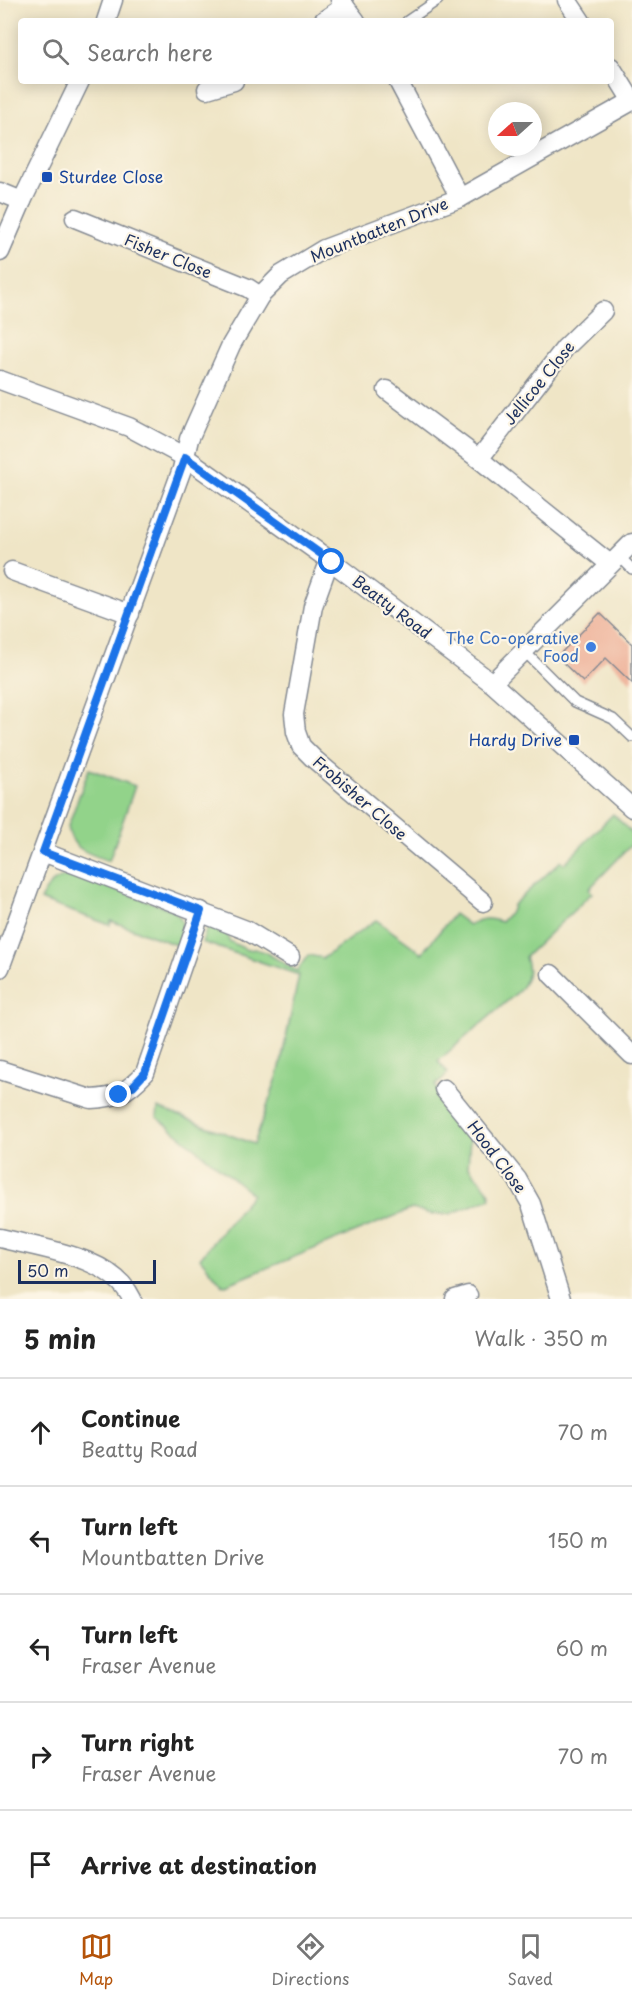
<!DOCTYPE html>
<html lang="en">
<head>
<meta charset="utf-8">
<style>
  :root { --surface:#fff; --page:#f6f6f6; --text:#222; --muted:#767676; --line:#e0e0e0; --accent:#b45309 }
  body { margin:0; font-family:"Playpen Sans",sans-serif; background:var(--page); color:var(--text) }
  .compass { position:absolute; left:488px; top:102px; width:54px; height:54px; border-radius:50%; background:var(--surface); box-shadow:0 3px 15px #0003; rotate:249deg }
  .scale { position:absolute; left:18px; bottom:15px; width:138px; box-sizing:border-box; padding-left:6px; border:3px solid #1b2f5e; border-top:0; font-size:16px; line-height:21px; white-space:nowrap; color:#1b2f5e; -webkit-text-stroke:4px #fcf5e5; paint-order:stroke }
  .stop { position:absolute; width:18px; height:18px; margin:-14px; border:4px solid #1a73e8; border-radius:50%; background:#fff }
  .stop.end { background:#1a73e8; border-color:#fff; box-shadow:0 2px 6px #0008 }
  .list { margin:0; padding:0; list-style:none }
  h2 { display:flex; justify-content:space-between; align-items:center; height:78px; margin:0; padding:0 24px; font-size:26px }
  h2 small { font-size:20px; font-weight:400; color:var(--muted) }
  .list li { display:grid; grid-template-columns:39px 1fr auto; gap:18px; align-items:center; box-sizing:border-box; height:108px; padding:0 24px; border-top:2px solid var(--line) }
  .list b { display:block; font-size:22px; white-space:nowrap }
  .list p { margin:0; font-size:20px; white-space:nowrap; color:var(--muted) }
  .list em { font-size:20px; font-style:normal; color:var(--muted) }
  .icon { flex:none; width:33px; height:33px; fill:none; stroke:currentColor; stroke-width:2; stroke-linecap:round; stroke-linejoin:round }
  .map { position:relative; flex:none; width:632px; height:1299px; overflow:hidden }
  .search { position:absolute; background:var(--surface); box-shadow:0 3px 15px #0003; left:18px; right:18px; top:18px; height:66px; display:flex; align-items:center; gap:15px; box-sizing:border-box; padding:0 21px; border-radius:6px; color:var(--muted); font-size:22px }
  .sheet { height:618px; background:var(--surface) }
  nav { display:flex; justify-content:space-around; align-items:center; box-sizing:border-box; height:84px; border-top:2px solid var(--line); background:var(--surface); font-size:16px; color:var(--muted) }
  nav a { display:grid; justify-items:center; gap:3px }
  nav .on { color:var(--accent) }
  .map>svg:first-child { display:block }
  .green { fill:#92d38a; stroke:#568174; stroke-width:1.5 }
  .building { fill:#edac93 }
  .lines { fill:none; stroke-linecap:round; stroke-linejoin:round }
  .service-casing { stroke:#858a92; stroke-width:12 }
  .minor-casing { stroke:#858a92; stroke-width:21 }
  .service { stroke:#fff; stroke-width:9 }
  .minor { stroke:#fff; stroke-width:18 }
  .route { stroke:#1a73e8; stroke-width:8 }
  .transit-dot { fill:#1a4fb4; stroke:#fcf5e5; stroke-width:2 }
  .shop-dot { fill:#3f7fe0; stroke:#fcf5e5; stroke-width:2 }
  .labels { text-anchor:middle; stroke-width:4.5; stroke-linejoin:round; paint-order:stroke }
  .transit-label { font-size:16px; fill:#164399; stroke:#fcf5e5; text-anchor:start }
  .street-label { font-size:16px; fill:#1b2f5e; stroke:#fcf5e5 }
  .shop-label { font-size:16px; fill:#366cbe; stroke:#fcf5e5; text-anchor:end }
</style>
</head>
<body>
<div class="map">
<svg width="632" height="1299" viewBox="0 0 632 1299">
  <rect width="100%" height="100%" fill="#fcf5e5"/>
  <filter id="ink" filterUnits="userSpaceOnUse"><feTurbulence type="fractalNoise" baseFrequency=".0167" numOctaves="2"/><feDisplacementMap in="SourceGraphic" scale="12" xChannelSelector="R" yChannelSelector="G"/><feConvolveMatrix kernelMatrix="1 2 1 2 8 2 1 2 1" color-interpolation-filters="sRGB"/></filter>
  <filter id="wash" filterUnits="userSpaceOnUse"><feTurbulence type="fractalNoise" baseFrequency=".008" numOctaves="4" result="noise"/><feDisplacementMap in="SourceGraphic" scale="24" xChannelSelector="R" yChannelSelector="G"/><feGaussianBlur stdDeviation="1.35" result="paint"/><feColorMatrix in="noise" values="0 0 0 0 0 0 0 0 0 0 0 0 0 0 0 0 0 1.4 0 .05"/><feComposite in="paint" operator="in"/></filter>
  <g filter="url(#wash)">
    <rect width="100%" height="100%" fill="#efe5c6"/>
    <!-- green -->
    <g class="green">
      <path d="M 89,769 L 135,786 L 109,861 C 89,853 71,851 68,826 Z"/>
      <path d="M 613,814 L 632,833 L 632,844 L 589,889 L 592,893 L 525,957 C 530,971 528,978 519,991 L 438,1061 L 448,1073 L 435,1086 L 464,1122 L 470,1137 L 468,1166 L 489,1191 L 491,1198 L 450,1214 L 431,1214 L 412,1209 L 223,1286 L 200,1258 L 252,1194 L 157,1117 L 158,1108 L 254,1144 L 279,1072 L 299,975 L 202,942 L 206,931 L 209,926 L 215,923 L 227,931 L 229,941 L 247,950 L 255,949 L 265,952 L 297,971 L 308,955 L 323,958 L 376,920 L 422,953 L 454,914 L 469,925 C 481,918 488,917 501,922 L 512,910 L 513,905 L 561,861 L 564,864 Z"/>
      <path d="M 66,876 C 102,882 138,898 173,910 C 186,920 184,932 179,946 L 111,921 L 110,925 L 40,900 C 47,887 51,881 66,876 Z"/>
    </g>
    <g id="blocks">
      <!-- building -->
      <path class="building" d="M 600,613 L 632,644 L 632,683 L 606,658 L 583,682 L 557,657 Z"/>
    </g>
  </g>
  <g filter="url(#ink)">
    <use href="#blocks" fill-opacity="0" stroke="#858a92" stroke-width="1.5"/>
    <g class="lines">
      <!-- service casing -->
      <g class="service-casing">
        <g id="service">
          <path d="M 407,21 L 438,0"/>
          <path d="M 619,556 L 632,569"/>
          <path d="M 523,650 L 575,702 L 613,719 L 632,737"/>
        </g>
      </g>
      <!-- minor casing -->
      <g class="minor-casing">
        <g id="minor">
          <path d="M 340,0 L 356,21"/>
          <path d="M 567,0 L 581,21"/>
          <path d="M 106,21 L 113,0"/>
          <path d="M 323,21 L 345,6"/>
          <path d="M 611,67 L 632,101"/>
          <path d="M 398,81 L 460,198"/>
          <path d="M 207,89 L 234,81"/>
          <path d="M 0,192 L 22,201"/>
          <path d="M 75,218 L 248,288 L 260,296"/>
          <path d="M 0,252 L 22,201 L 80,81"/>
          <path d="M 0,380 L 129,427 L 185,457 L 332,562 L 492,683 L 632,808"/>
          <path d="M 387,390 L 479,459 L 610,564"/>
          <path d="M 479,459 L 565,348 L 603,311"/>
          <path d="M 332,562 L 326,570 L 313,606 L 294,714 L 296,732 L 301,746 L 314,759 L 483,902"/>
          <path d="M 12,571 L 130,614"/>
          <path d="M 492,683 L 632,543"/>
          <path d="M 43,852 L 246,930 L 290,957"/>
          <path d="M 0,968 L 182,469 L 189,439 L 231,345 L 260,296 L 281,275 L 324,249 L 460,198 L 632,101"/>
          <path d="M 551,974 L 632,1055"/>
          <path d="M 0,1070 L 91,1099 C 117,1098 127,1092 145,1073 L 201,911"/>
          <path d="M 444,1089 L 517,1179 L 531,1204 L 561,1299"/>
          <path d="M 0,1238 C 42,1249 112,1256 132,1299"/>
          <path d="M 455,1299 L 468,1295"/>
        </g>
      </g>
      <!-- service -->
      <use href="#service" class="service"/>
      <!-- minor -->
      <use href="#minor" class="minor"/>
    </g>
  </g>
  <g class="lines" filter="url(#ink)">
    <!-- route -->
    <path class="route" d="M 119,1095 L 133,1086 L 145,1073 L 201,911 L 43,852 L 185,457 L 332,562"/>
  </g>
  <!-- markers -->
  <g class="transit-dot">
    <rect x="41" y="171" width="12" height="12" rx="3"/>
    <rect x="568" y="734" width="12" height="12" rx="3"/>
  </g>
  <circle class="shop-dot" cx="591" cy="647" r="6"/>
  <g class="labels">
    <!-- transit labels -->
    <g class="transit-label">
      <text x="59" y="183">Sturdee Close</text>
      <text x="562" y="746" text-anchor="end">Hardy Drive</text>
    </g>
    <!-- street labels -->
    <g class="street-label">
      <text transform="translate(379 230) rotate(-22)" y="6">Mountbatten Drive</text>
      <text transform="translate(168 256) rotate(22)" y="6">Fisher Close</text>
      <text transform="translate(539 383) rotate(-51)" y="6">Jellicoe Close</text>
      <text transform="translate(392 607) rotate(37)" y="6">Beatty Road</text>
      <text transform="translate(360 798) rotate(41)" y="6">Frobisher Close</text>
      <text transform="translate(497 1157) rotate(53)" y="6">Hood Close</text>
    </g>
    <!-- shop labels -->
    <g class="shop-label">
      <text x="579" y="644">The Co-operative<tspan x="579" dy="18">Food</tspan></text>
    </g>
  </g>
</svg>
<svg class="compass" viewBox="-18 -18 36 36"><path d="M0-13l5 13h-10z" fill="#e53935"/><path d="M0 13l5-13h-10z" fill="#767676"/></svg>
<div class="scale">50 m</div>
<div class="stop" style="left:332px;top:562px"></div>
<div class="stop end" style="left:119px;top:1095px"></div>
<div class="search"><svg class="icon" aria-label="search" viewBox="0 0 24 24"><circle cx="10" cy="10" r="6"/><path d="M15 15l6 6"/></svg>Search here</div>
</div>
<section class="sheet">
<h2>5 min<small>Walk · 350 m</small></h2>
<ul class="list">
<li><svg class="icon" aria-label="ahead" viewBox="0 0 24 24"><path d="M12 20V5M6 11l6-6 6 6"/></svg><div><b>Continue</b><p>Beatty Road</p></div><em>70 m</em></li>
<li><svg class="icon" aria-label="left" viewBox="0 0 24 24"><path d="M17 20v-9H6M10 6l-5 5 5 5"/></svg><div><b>Turn left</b><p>Mountbatten Drive</p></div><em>150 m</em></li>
<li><svg class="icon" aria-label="left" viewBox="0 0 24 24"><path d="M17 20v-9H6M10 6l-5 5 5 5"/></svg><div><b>Turn left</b><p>Fraser Avenue</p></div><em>60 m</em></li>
<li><svg class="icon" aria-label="right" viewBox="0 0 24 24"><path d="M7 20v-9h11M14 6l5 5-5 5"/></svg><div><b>Turn right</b><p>Fraser Avenue</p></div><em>70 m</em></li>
<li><svg class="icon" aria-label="arrive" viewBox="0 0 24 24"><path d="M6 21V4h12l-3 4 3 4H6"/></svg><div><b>Arrive at destination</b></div></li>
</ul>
</section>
<nav>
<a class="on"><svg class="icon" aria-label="map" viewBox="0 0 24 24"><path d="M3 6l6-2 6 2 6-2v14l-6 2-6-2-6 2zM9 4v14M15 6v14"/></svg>Map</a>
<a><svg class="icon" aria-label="directions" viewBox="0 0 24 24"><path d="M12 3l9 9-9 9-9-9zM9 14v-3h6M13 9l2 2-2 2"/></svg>Directions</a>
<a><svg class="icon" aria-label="saved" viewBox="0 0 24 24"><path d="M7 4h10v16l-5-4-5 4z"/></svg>Saved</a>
</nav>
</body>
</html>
